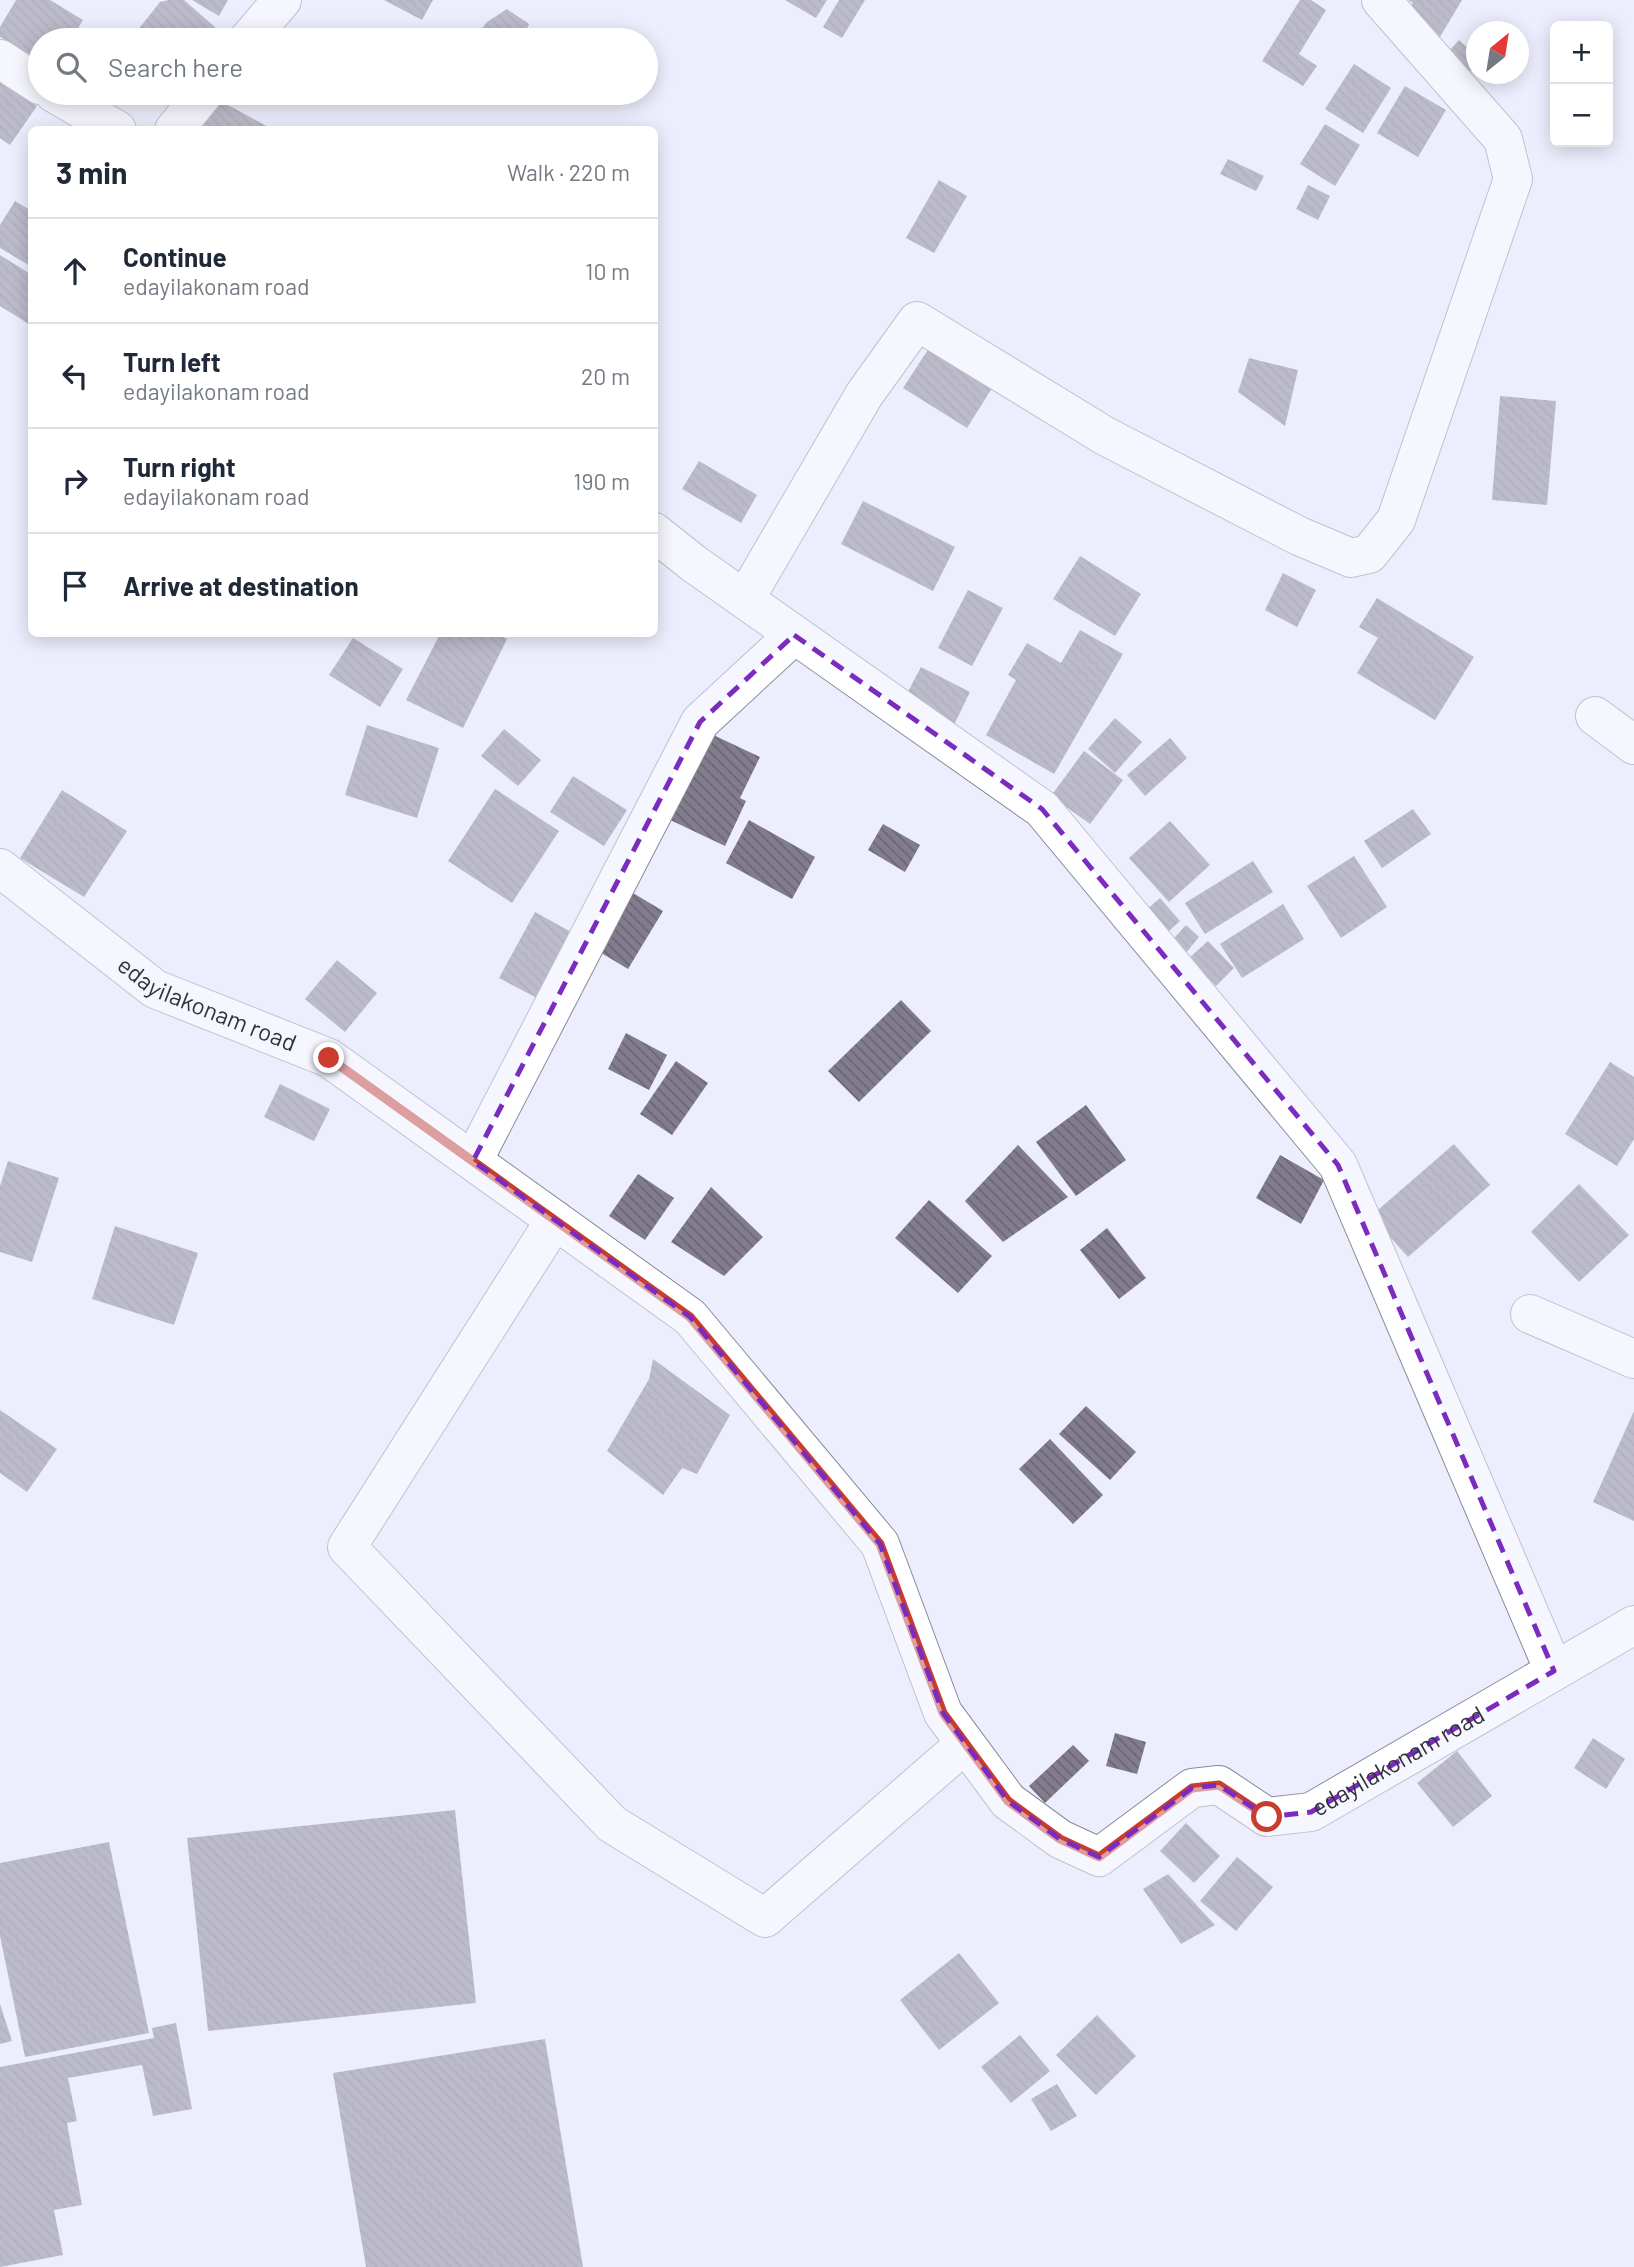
<!DOCTYPE html>
<html lang="en">
<head>
<meta charset="utf-8">
<style>
  :root { --surface:#fff; --page:#f2f2f3; --text:#1f2937; --muted:#747a83; --line:#e0e1e3 }
  body { margin:0; font-family:Barlow,sans-serif; background:var(--page); color:var(--text) }
  .controls { position:absolute; right:21px; top:21px; display:grid; overflow:hidden; border-radius:10px; box-shadow:0 4px 18px #0003 }
  .controls button { width:63px; height:63px; display:grid; place-items:center; padding:0; border:0; border-bottom:2px solid var(--line); background:var(--surface); color:var(--text); font:35px sans-serif }
  .compass { position:absolute; left:1466px; top:21px; width:63px; height:63px; border-radius:50%; background:var(--surface); box-shadow:0 4px 18px #0003; rotate:30deg }
  .stop { position:absolute; width:21px; height:21px; margin:-16px; border:5px solid #c93c2e; border-radius:50%; background:#fff }
  .stop.end { background:#c93c2e; border-color:#fff; box-shadow:0 2px 7px #0008 }
  .list { margin:0; padding:0; list-style:none }
  h2 { display:flex; justify-content:space-between; align-items:center; height:91px; margin:0; padding:0 28px; font-size:30px }
  h2 small { font-size:23px; font-weight:400; color:var(--muted) }
  .list li { display:grid; grid-template-columns:46px 1fr auto; gap:21px; align-items:center; box-sizing:border-box; height:105px; padding:0 28px; border-top:2px solid var(--line) }
  .list b { display:block; font-size:26px; white-space:nowrap }
  .list p { margin:0; font-size:23px; white-space:nowrap; color:var(--muted) }
  .list em { font-size:23px; font-style:normal; color:var(--muted) }
  .icon { flex:none; width:38px; height:38px; fill:none; stroke:currentColor; stroke-width:2; stroke-linecap:round; stroke-linejoin:round }
  .map { position:relative; flex:none; width:1634px; height:2267px; overflow:hidden }
  .search { position:absolute; background:var(--surface); box-shadow:0 4px 18px #0003; left:28px; top:28px; width:630px; height:77px; display:flex; align-items:center; gap:18px; box-sizing:border-box; padding:0 24px; border-radius:38px; color:var(--muted); font-size:26px }
  .panel { position:absolute; background:var(--surface); box-shadow:0 4px 18px #0003; left:28px; top:126px; width:630px; height:511px; border-radius:10px }
  .map>svg:first-child { display:block }
  .building { fill:url(#building-back-hatch) }
  .lines { fill:none; stroke-linecap:round; stroke-linejoin:round }
  .street-casing { stroke:#888a9a; stroke-width:40 }
  .street { stroke:#fff; stroke-width:38 }
  .route { stroke:#c93c2e; stroke-width:9 }
  .marked { fill:none; stroke:#7b2cbf; stroke-width:5; stroke-dasharray:14 9; stroke-linejoin:round }
  .labels { text-anchor:middle; stroke-width:7; stroke-linejoin:round; paint-order:stroke }
  .street-label { font-size:24px; fill:#32333a; stroke:#fdfdfd }
</style>
</head>
<body>
<div class="map">
<svg width="1634" height="2267" viewBox="0 0 1634 2267">
  <defs>
    <pattern id="building-back-hatch" width="6" height="6" patternUnits="userSpaceOnUse" patternTransform="scale(1.75)"><rect width="6" height="6" fill="#827c8c"/><path d="M-1 5l2 2M0 0l6 6M5-1l2 2" fill="none" stroke="#6b6673"/></pattern>
  </defs>
  <rect width="100%" height="100%" fill="#edeefd"/>
  <!-- building -->
  <g class="building">
    <path d="M 16,0 L 50,0 L 83,20 L 71,40 L 40,40 L 40,61 L 0,37 L 0,27 Z"/>
    <path d="M 169,0 L 184,0 L 215,27 L 208,40 L 145,40 L 137,31 L 160,2 Z"/>
    <path d="M 192,0 L 228,0 L 219,16 Z"/>
    <path d="M 384,0 L 433,0 L 422,20 Z"/>
    <path d="M 785,0 L 827,0 L 816,18 Z"/>
    <path d="M 839,0 L 865,0 L 842,38 L 823,27 Z"/>
    <path d="M 1300,0 L 1311,0 L 1326,10 L 1299,54 L 1317,66 L 1303,86 L 1262,61 Z"/>
    <path d="M 1408,0 L 1462,0 L 1437,42 L 1402,21 L 1413,3 Z"/>
    <path d="M 507,9 L 529,24 L 525,35 L 528,40 L 473,40 L 487,22 Z"/>
    <path d="M 1459,40 L 1476,56 L 1476,65 L 1460,83 L 1438,63 Z"/>
    <path d="M 1354,64 L 1391,88 L 1363,133 L 1325,109 Z"/>
    <path d="M 0,81 L 37,106 L 10,145 L 0,138 Z"/>
    <path d="M 1405,86 L 1446,110 L 1418,157 L 1377,133 Z"/>
    <path d="M 215,98 L 274,130 L 199,130 Z"/>
    <path d="M 1325,124 L 1360,145 L 1335,186 L 1300,164 Z"/>
    <path d="M 1228,159 L 1264,176 L 1256,191 L 1220,174 Z"/>
    <path d="M 939,180 L 967,196 L 934,253 L 906,238 Z"/>
    <path d="M 1308,185 L 1330,196 L 1318,220 L 1296,209 Z"/>
    <path d="M 15,201 L 32,211 L 32,267 L 0,248 L 0,225 Z"/>
    <path d="M 0,255 L 32,275 L 32,326 L 0,306 Z"/>
    <path d="M 931,345 L 994,385 L 967,428 L 903,388 Z"/>
    <path d="M 1249,358 L 1298,370 L 1285,426 L 1238,392 Z"/>
    <path d="M 1500,396 L 1556,401 L 1547,505 L 1492,500 Z"/>
    <path d="M 699,461 L 757,495 L 741,523 L 682,489 Z"/>
    <path d="M 863,501 L 955,547 L 933,591 L 841,544 Z"/>
    <path d="M 1080,556 L 1141,594 L 1115,636 L 1053,599 Z"/>
    <path d="M 1283,573 L 1316,590 L 1297,627 L 1265,610 Z"/>
    <path d="M 968,590 L 1003,608 L 972,666 L 938,648 Z"/>
    <path d="M 1377,598 L 1474,657 L 1435,720 L 1357,673 L 1378,638 L 1359,627 Z"/>
    <path d="M 1080,630 L 1123,654 L 1054,774 L 986,735 L 1016,680 L 1008,675 L 1027,643 L 1061,663 Z"/>
    <path d="M 440,634 L 496,634 L 507,639 L 463,728 L 406,700 Z"/>
    <path d="M 353,638 L 403,669 L 380,707 L 329,675 Z"/>
    <path d="M 921,667 L 970,692 L 953,727 L 903,701 Z"/>
    <path d="M 1115,718 L 1142,742 L 1115,773 L 1088,749 Z"/>
    <path d="M 367,725 L 439,748 L 417,818 L 345,795 Z"/>
    <path d="M 504,729 L 541,760 L 518,786 L 481,756 Z"/>
    <path d="M 707,732 L 760,757 L 740,798 L 746,801 L 725,846 L 666,818 Z"/>
    <path d="M 1170,738 L 1187,758 L 1145,796 L 1127,775 Z"/>
    <path d="M 1084,751 L 1123,780 L 1090,824 L 1051,796 Z"/>
    <path d="M 573,776 L 627,810 L 604,846 L 550,812 Z"/>
    <path d="M 495,789 L 559,831 L 512,903 L 448,861 Z"/>
    <path d="M 62,790 L 127,831 L 84,897 L 20,858 Z"/>
    <path d="M 1413,809 L 1431,834 L 1382,868 L 1364,841 Z"/>
    <path d="M 749,820 L 815,857 L 792,899 L 726,863 Z"/>
    <path d="M 1170,821 L 1210,865 L 1169,902 L 1129,858 Z"/>
    <path d="M 883,824 L 920,845 L 905,872 L 868,850 Z"/>
    <path d="M 1354,856 L 1387,907 L 1341,938 L 1307,886 Z"/>
    <path d="M 1253,861 L 1273,892 L 1205,934 L 1185,903 Z"/>
    <path d="M 633,893 L 663,911 L 628,969 L 598,951 Z"/>
    <path d="M 1160,898 L 1180,921 L 1158,941 L 1137,918 Z"/>
    <path d="M 1283,904 L 1304,939 L 1242,978 L 1220,944 Z"/>
    <path d="M 535,912 L 573,933 L 537,998 L 499,978 Z"/>
    <path d="M 1186,925 L 1199,937 L 1181,959 L 1167,946 Z"/>
    <path d="M 1208,941 L 1234,968 L 1216,986 L 1189,958 Z"/>
    <path d="M 337,960 L 377,993 L 345,1032 L 305,999 Z"/>
    <path d="M 901,1000 L 931,1031 L 859,1102 L 828,1071 Z"/>
    <path d="M 626,1033 L 667,1055 L 649,1090 L 608,1069 Z"/>
    <path d="M 676,1061 L 708,1083 L 672,1135 L 640,1114 Z"/>
    <path d="M 1610,1062 L 1634,1077 L 1634,1139 L 1617,1166 L 1565,1134 Z"/>
    <path d="M 280,1084 L 330,1109 L 314,1141 L 264,1117 Z"/>
    <path d="M 1086,1105 L 1126,1160 L 1076,1196 L 1036,1142 Z"/>
    <path d="M 1454,1144 L 1490,1185 L 1408,1257 L 1371,1216 Z"/>
    <path d="M 1018,1145 L 1068,1197 L 1003,1242 L 965,1201 Z"/>
    <path d="M 1280,1155 L 1324,1180 L 1301,1224 L 1256,1198 Z"/>
    <path d="M 8,1161 L 59,1178 L 32,1262 L 0,1252 L 0,1186 Z"/>
    <path d="M 638,1174 L 674,1198 L 645,1240 L 609,1216 Z"/>
    <path d="M 1579,1184 L 1629,1235 L 1579,1282 L 1531,1232 Z"/>
    <path d="M 711,1187 L 763,1237 L 724,1276 L 671,1242 Z"/>
    <path d="M 929,1200 L 992,1256 L 958,1293 L 895,1238 Z"/>
    <path d="M 115,1226 L 198,1253 L 174,1325 L 92,1299 Z"/>
    <path d="M 1107,1228 L 1146,1278 L 1119,1299 L 1080,1250 Z"/>
    <path d="M 653,1359 L 730,1415 L 697,1474 L 682,1468 L 663,1495 L 607,1451 L 649,1379 Z"/>
    <path d="M 1086,1406 L 1136,1452 L 1110,1480 L 1059,1434 Z"/>
    <path d="M 0,1410 L 57,1449 L 27,1492 L 0,1473 Z"/>
    <path d="M 1634,1411 L 1634,1521 L 1593,1502 Z"/>
    <path d="M 1050,1439 L 1103,1495 L 1073,1524 L 1019,1469 Z"/>
    <path d="M 1115,1733 L 1146,1742 L 1137,1774 L 1106,1766 Z"/>
    <path d="M 1593,1738 L 1625,1759 L 1606,1789 L 1574,1768 Z"/>
    <path d="M 1073,1745 L 1089,1761 L 1045,1803 L 1029,1786 Z"/>
    <path d="M 1457,1751 L 1492,1796 L 1453,1827 L 1417,1783 Z"/>
    <path d="M 455,1810 L 476,2003 L 208,2031 L 187,1838 Z"/>
    <path d="M 1186,1823 L 1220,1856 L 1194,1883 L 1160,1851 Z"/>
    <path d="M 109,1842 L 149,2033 L 25,2057 L 0,1936 L 0,1863 Z"/>
    <path d="M 1237,1857 L 1273,1887 L 1236,1931 L 1200,1901 Z"/>
    <path d="M 1168,1874 L 1215,1925 L 1181,1944 L 1143,1889 Z"/>
    <path d="M 959,1953 L 999,2003 L 939,2050 L 900,2000 Z"/>
    <path d="M 0,2004 L 12,2041 L 0,2044 Z"/>
    <path d="M 1097,2015 L 1136,2056 L 1096,2095 L 1056,2055 Z"/>
    <path d="M 176,2023 L 192,2109 L 153,2116 L 142,2065 L 68,2078 L 77,2121 L 67,2123 L 82,2205 L 54,2210 L 63,2255 L 0,2267 L 0,2067 L 154,2038 L 152,2028 Z"/>
    <path d="M 1020,2035 L 1050,2071 L 1011,2103 L 981,2067 Z"/>
    <path d="M 545,2039 L 583,2267 L 366,2267 L 333,2073 Z"/>
    <path d="M 1057,2084 L 1077,2116 L 1051,2131 L 1031,2099 Z"/>
  </g>
  <g class="lines">
    <!-- street casing -->
    <g class="street-casing">
      <g id="street">
        <path d="M 248,40 L 282,0"/>
        <path d="M 0,59 L 40,85"/>
        <path d="M 54,93 L 117,130"/>
        <path d="M 174,130 L 204,93"/>
        <path d="M 654,532 L 693,563 L 1042,809 L 1338,1165 L 1554,1671"/>
        <path d="M 745,599 L 864,395 L 917,321 L 1105,436 L 1299,536 L 1351,558 L 1369,554 L 1396,520 L 1513,179 L 1503,139 L 1381,0"/>
        <path d="M 1595,716 L 1634,745"/>
        <path id="s1" d="M 0,868 L 155,989 L 329,1058 L 690,1317 L 880,1544 L 943,1713 L 1008,1801 L 1060,1839 L 1099,1857 L 1192,1788 L 1219,1785 L 1267,1817 L 1311,1812 L 1634,1625"/>
        <path d="M 473,1161 L 700,722 L 794,635"/>
        <path d="M 555,1220 L 347,1547 L 612,1824 L 765,1918 L 965,1744"/>
        <path d="M 1530,1314 L 1634,1359"/>
      </g>
    </g>
    <!-- street -->
    <use href="#street" class="street"/>
  </g>
  <g class="lines">
    <!-- route -->
    <path class="route" d="M 329,1058 L 690,1317 L 880,1544 L 943,1713 L 1008,1801 L 1060,1839 L 1099,1857 L 1192,1788 L 1219,1785 L 1267,1817"/>
  </g>
  <!-- marked area -->
  <path d="M0 0H1634V2267H0ZM 794,635 L 1042,809 L 1338,1165 L 1554,1671 L 1311,1812 L 1267,1817 L 1219,1785 L 1192,1788 L 1099,1857 L 1060,1839 L 1008,1801 L 943,1713 L 880,1544 L 690,1317 L 473,1161 L 700,722 Z" fill="#edeefd" fill-opacity=".55" fill-rule="evenodd"/>
  <path class="marked" d="M 794,635 L 1042,809 L 1338,1165 L 1554,1671 L 1311,1812 L 1267,1817 L 1219,1785 L 1192,1788 L 1099,1857 L 1060,1839 L 1008,1801 L 943,1713 L 880,1544 L 690,1317 L 473,1161 L 700,722 Z"/>
  <g class="labels">
    <!-- street labels -->
    <g class="street-label">
      <text dy="8" stroke="none"><textPath href="#s1" startOffset="250">edayilakonam road</textPath></text>
      <text dy="8" stroke="none"><textPath href="#s1" startOffset="1867">edayilakonam road</textPath></text>
    </g>
  </g>
</svg>
<div class="controls">
<button>+</button>
<button>−</button>
</div>
<svg class="compass" viewBox="-18 -18 36 36"><path d="M0-13l5 13h-10z" fill="#e53935"/><path d="M0 13l5-13h-10z" fill="#747a83"/></svg>
<div class="stop" style="left:1267px;top:1817px"></div>
<div class="stop end" style="left:329px;top:1058px"></div>
<div class="search"><svg class="icon" aria-label="search" viewBox="0 0 24 24"><circle cx="10" cy="10" r="6"/><path d="M15 15l6 6"/></svg>Search here</div>
<section class="panel">
<h2>3 min<small>Walk · 220 m</small></h2>
<ul class="list">
<li><svg class="icon" aria-label="ahead" viewBox="0 0 24 24"><path d="M12 20V5M6 11l6-6 6 6"/></svg><div><b>Continue</b><p>edayilakonam road</p></div><em>10 m</em></li>
<li><svg class="icon" aria-label="left" viewBox="0 0 24 24"><path d="M17 20v-9H6M10 6l-5 5 5 5"/></svg><div><b>Turn left</b><p>edayilakonam road</p></div><em>20 m</em></li>
<li><svg class="icon" aria-label="right" viewBox="0 0 24 24"><path d="M7 20v-9h11M14 6l5 5-5 5"/></svg><div><b>Turn right</b><p>edayilakonam road</p></div><em>190 m</em></li>
<li><svg class="icon" aria-label="arrive" viewBox="0 0 24 24"><path d="M6 21V4h12l-3 4 3 4H6"/></svg><div><b>Arrive at destination</b></div></li>
</ul>
</section>
</div>
</body>
</html>
